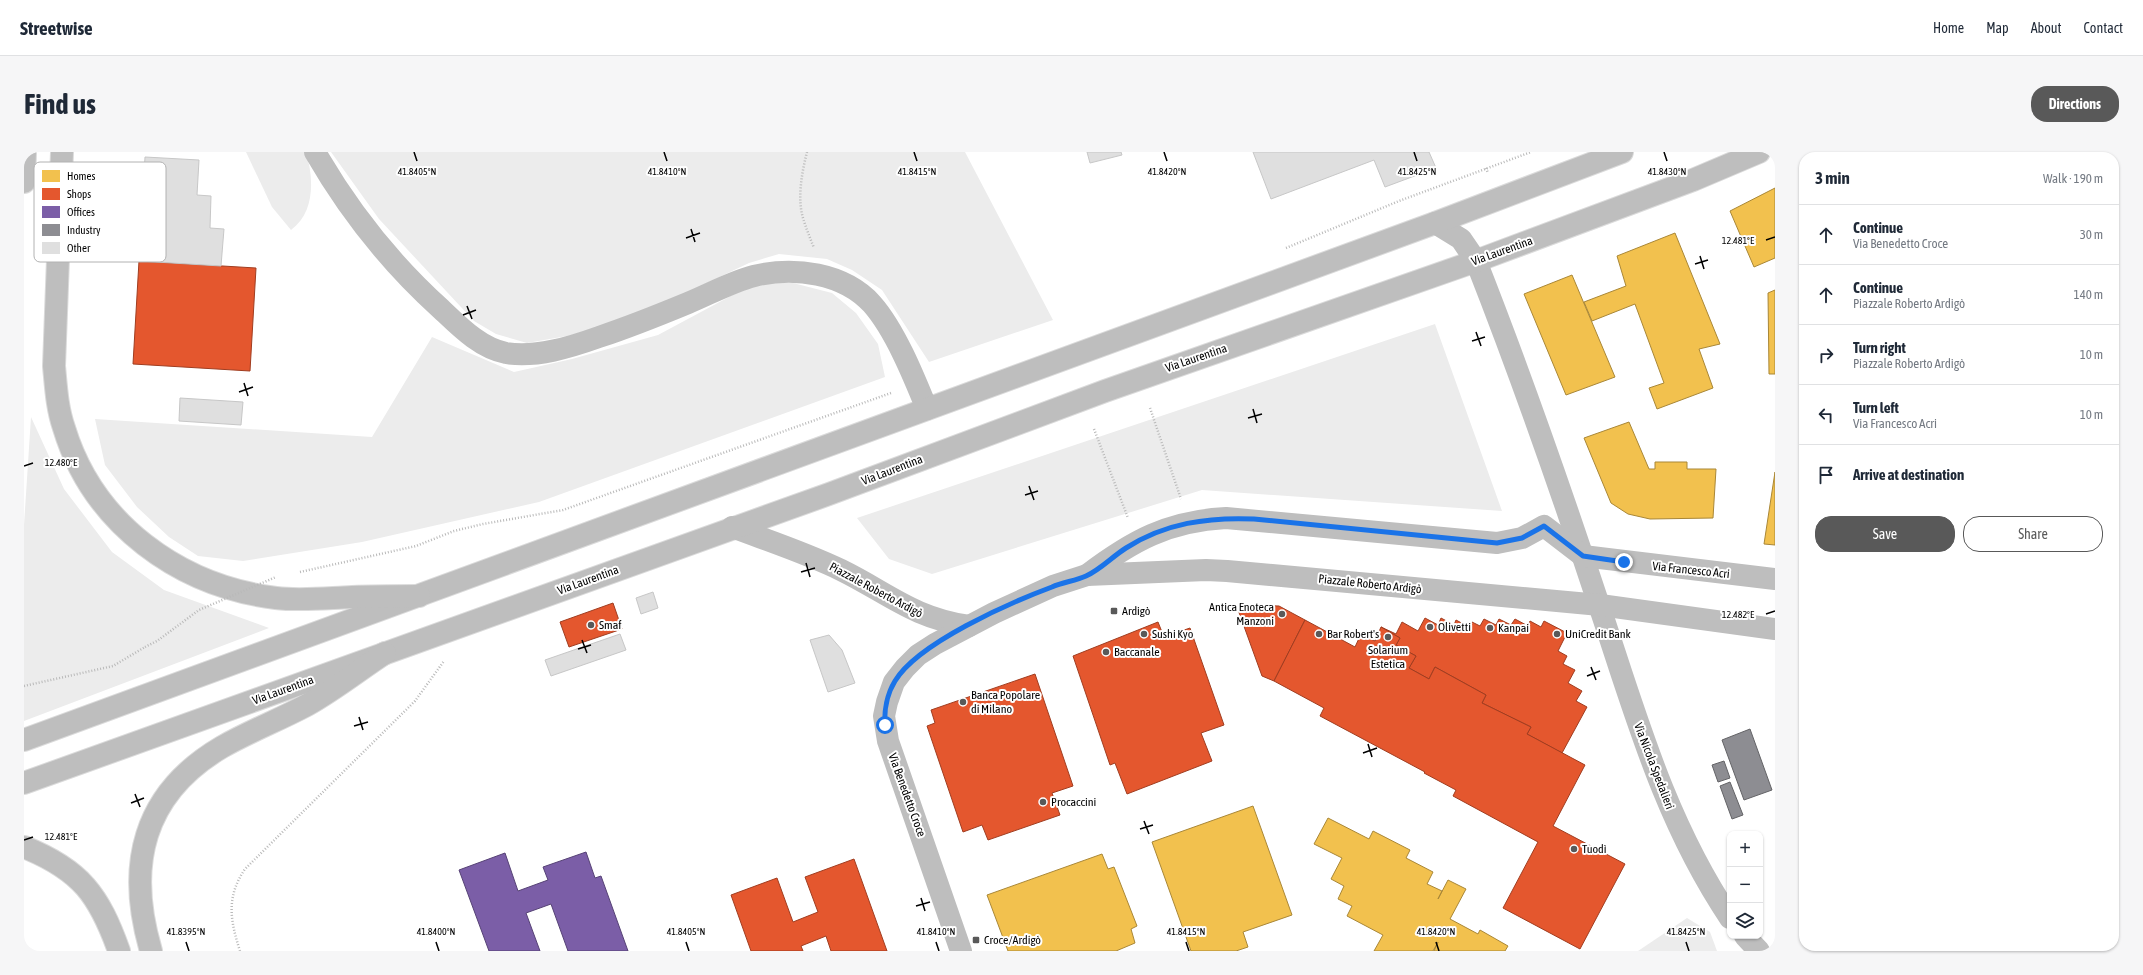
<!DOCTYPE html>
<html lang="en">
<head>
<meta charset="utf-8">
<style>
  :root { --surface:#fff; --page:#f6f6f7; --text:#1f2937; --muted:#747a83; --line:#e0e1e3; --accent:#595959 }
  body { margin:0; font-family:"Asap Condensed",sans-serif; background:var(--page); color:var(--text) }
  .controls { position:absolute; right:12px; bottom:12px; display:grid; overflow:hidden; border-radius:8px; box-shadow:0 1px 3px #0004 }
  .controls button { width:36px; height:36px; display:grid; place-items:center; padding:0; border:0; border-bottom:1px solid var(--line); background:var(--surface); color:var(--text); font:20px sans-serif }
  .stop { position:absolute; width:12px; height:12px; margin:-9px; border:3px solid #1a73e8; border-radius:50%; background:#fff }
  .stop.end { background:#1a73e8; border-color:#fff; box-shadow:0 1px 4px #0008 }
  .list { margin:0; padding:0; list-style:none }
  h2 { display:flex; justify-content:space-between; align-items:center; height:52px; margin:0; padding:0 16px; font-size:17px }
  h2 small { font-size:13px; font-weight:400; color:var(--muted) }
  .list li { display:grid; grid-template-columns:26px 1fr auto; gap:12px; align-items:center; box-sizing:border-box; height:60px; padding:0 16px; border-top:1px solid var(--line) }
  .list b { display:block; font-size:15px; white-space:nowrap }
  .list p { margin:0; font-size:13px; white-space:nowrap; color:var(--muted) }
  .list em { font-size:13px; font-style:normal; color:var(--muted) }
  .actions { display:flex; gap:8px; padding:12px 16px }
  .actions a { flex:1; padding:9px 0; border:1px solid var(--accent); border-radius:16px; text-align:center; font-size:14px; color:var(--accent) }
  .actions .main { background:var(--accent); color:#fff }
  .icon { flex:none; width:22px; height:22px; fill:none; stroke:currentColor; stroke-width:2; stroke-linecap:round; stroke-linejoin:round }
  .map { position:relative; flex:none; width:1751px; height:799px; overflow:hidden; border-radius:16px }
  header { display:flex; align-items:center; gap:24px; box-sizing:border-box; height:56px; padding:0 20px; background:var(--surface); border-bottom:1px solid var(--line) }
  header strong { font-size:19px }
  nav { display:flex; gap:22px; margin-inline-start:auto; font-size:14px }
  .intro { display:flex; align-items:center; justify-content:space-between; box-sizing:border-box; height:96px; padding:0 24px }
  h1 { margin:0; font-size:28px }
  .button { padding:10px 18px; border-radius:16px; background:var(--accent); color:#fff; font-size:14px; font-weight:700 }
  main { display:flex; gap:24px; padding:0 24px }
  aside { flex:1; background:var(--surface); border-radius:16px; box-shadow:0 1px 3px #0004 }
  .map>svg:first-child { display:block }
  .green { fill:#ececec }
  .homes { fill:#f2c14e; stroke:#a98737 }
  .shops { fill:#e4572e; stroke:#a03d20 }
  .offices { fill:#7b5ea7; stroke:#564275 }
  .industry { fill:#8d8d92; stroke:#636366 }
  .building { fill:#dfdfdf; stroke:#c7c7c7 }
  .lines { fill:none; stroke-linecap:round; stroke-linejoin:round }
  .major-casing { stroke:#dbdbdb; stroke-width:24 }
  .highway-casing { stroke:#dbdbdb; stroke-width:24 }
  .path { stroke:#b9b9b9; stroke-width:2.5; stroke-dasharray:1 2; stroke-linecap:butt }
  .minor { stroke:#bebebe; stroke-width:22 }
  .major { stroke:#bebebe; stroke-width:22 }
  .highway { stroke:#bebebe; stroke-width:22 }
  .path-bridge { stroke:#b9b9b9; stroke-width:2.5; stroke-dasharray:1 2; stroke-linecap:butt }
  .route { stroke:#1a73e8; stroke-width:5 }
  .ticks { fill:none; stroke:#000; stroke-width:1.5 }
  .poi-dot { fill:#595959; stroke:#fff; stroke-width:1.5 }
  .labels { text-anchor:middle; stroke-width:4; stroke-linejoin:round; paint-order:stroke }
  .street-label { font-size:12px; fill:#000; stroke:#fff }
  .poi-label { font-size:12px; fill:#000; stroke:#fff; text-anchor:start }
  .key { fill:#fff; stroke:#b2b2b2; stroke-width:1 }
  .key-label { font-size:11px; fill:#000 }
  .ticks-label { font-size:10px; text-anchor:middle; fill:#000; stroke:#fff; stroke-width:4; stroke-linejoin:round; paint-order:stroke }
</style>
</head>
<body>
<header>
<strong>Streetwise</strong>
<nav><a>Home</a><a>Map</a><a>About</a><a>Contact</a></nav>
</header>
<div class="intro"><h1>Find us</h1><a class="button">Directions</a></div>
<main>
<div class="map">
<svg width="1751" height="799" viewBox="0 0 1751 799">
  <rect width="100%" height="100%" fill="#fff"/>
  <!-- green -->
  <g class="green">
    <path d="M 222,0 L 282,0 C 290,27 291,60 267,78 L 248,55 Z"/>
    <path d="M 307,0 L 941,0 L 1029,168 L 905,210 L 858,138 L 828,118 L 803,107 L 755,102 L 725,111 L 613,164 L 560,181 L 503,191 L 472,182 L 450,169 L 355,67 Z"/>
    <path d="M 731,131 L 769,131 L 808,141 L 832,161 L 854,192 L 861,225 L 515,350 L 338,390 L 219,409 L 174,404 L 145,385 L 113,355 L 81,313 L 71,267 L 348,285 L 408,185 L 490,220 L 548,207 L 634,183 Z"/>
    <path d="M 1411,172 L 1478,359 L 1178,338 L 908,422 L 865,407 L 833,366 Z"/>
    <path d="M 7,265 L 40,337 L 88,400 L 140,438 L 245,476 L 0,569 L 0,373 Z"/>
    <path d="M 1663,766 L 1686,780 L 1693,799 L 1614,799 Z"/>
  </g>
  <!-- homes -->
  <g class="homes">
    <path d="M 1751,36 L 1751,106 L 1730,115 L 1706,59 Z"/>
    <path d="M 1651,81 L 1696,192 L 1675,197 L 1689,236 L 1633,257 L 1625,236 L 1640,231 L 1611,152 L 1568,169 L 1560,150 L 1602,134 L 1593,104 Z"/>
    <path d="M 1548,123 L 1591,225 L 1542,243 L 1500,142 Z"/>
    <path d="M 1751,138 L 1751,222 L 1745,222 L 1744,141 Z"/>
    <path d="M 1605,270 L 1625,317 L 1631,317 L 1631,310 L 1663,310 L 1663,317 L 1692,317 L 1689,366 L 1626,367 L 1604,362 L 1587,351 L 1560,286 Z"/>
    <path d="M 1751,320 L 1751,393 L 1740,392 Z"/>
    <path d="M 1229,654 L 1268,763 L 1219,780 L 1224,795 L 1212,799 L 1167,799 L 1128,690 Z"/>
    <path d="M 1304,666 L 1345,687 L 1349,679 L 1386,698 L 1382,706 L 1409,720 L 1403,732 L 1418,739 L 1414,747 L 1424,728 L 1442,737 L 1426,767 L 1454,782 L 1456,778 L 1484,794 L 1481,799 L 1410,799 L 1414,790 L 1409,799 L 1350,799 L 1359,783 L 1323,764 L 1328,754 L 1314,747 L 1320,734 L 1307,727 L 1318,706 L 1290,692 Z"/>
    <path d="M 1078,702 L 1084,717 L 1090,715 L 1113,774 L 1107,777 L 1111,791 L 1092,799 L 984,799 L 963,743 Z"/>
  </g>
  <!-- shops -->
  <g class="shops">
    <path d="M 115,109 L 232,116 L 226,219 L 109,212 Z"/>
    <path d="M 589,451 L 598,477 L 545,495 L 536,470 Z"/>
    <path d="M 1219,453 L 1255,454 L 1281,468 L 1250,529 L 1238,524 L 1213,455 Z"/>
    <path d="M 1401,466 L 1414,473 L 1417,466 L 1430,473 L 1432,468 L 1445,475 L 1448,470 L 1456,474 L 1460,467 L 1472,473 L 1475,467 L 1487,473 L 1491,467 L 1504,474 L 1506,469 L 1517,475 L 1520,469 L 1543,481 L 1534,499 L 1543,504 L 1539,512 L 1551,518 L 1544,531 L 1558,539 L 1552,549 L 1563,555 L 1538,601 L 1503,582 L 1507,575 L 1458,551 L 1462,543 L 1411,515 L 1405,527 L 1385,516 L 1392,504 L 1372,493 L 1376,486 L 1357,475 L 1372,482 L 1378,470 L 1394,479 Z"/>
    <path d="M 1281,468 L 1331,495 L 1337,482 L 1351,489 L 1357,475 L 1376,486 L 1372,493 L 1392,504 L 1385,516 L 1405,527 L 1411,515 L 1462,543 L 1458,551 L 1507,575 L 1503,582 L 1561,613 L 1529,674 L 1601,712 L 1556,797 L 1479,756 L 1514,690 L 1429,644 L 1432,638 L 1400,621 L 1401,620 L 1296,564 L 1300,556 L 1250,529 Z"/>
    <path d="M 1134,470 L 1140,485 L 1166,476 L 1200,573 L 1177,581 L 1188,609 L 1103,642 L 1091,611 L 1086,613 L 1049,504 Z"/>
    <path d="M 1011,522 L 1049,634 L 1028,641 L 1036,663 L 964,688 L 958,673 L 939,680 L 903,574 L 911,571 L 907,558 Z"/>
    <path d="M 830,707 L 863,799 L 807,799 L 802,784 L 777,794 L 779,799 L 727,799 L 707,743 L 753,726 L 769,770 L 794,760 L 781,725 Z"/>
  </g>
  <!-- offices -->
  <path class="offices" d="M 562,700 L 571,726 L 577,724 L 604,799 L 544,799 L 527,752 L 502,761 L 516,799 L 465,799 L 435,718 L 481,701 L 494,739 L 524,728 L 519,715 Z"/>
  <!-- industry -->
  <g class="industry">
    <path d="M 1726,577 L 1748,638 L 1720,648 L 1698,588 Z"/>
    <path d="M 1700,609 L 1706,626 L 1694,630 L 1688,613 Z"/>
    <path d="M 1706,630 L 1719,663 L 1708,667 L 1696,634 Z"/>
  </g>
  <!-- building -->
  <g class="building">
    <path d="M 1063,0 L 1097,0 L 1098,3 L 1066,11 Z"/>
    <path d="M 1229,0 L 1405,0 L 1412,16 L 1361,35 L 1350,8 L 1247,47 Z"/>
    <path d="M 121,5 L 175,8 L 173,43 L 187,44 L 186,76 L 200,77 L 197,114 L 115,109 Z"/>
    <path d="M 156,246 L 219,250 L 217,273 L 155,269 Z"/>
    <path d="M 629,440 L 634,456 L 617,462 L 612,446 Z"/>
    <path d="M 596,482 L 602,498 L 527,524 L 521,508 Z"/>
    <path d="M 805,483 L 818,498 L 831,531 L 804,540 L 786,488 Z"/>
  </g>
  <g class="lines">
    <!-- major casing -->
    <g class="major-casing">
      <g id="major">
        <path d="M 0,588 L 1411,71 L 1598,0"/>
        <path d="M 0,631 L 805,342 L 1081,239 L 1452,109 L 1669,28 L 1735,0"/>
      </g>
    </g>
    <!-- highway casing -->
    <g class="highway-casing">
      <g id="highway">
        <path d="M 38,0 L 30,214 C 32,235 33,256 40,276 C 69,372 155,434 252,446 C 277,449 303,446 328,445 C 350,444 372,444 395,444"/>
        <path d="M 0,30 L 1,0"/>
        <path d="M 0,695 C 57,718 75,743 95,799"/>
        <path d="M 127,799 C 102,714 118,642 198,595 C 226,579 255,568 283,553 C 310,538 335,518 361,501"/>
      </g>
    </g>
    <!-- path -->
    <g class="path">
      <path d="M 783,0 C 778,20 773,46 779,66 C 782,76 786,86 790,96"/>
      <path d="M 1462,16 L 1464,21"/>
      <path d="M 1262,96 L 1375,49 L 1507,0"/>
      <path d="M 1126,256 L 1157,347"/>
      <path d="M 1070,277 L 1104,366"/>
      <path d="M 276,420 L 392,394 L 430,379 L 459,372 L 539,358 L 867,241"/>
      <path d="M 0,534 L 89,514 L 121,495"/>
      <path d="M 216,799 C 206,768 202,745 221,717 L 391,549 L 420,509"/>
    </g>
    <!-- minor -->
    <g class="minor">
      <path d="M 291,0 C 325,59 366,111 417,157 C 435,174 456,196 482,201 C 512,206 547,195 575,185 C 605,175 635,163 664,151 C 686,142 707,130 730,124 C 770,114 820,121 848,152 C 871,178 890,225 903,257"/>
      <path d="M 1411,71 L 1437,87 L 1452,109 C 1496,221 1536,335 1574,450 C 1611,560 1640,668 1706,766"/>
      <path d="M 708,375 C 745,389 782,401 817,418 C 864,441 889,466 945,474"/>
      <path d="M 1063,423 C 1108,389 1144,369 1202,366 L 1473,391 L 1498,386 L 1520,374 L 1559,404 L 1751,427"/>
      <path d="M 1721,784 L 1735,799"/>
      <path d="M 937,799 L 864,589 L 860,564 L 863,550 L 870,530 L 881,516 L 894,503 L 911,492 L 970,461 L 1029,434 L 1063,423 L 1182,418 L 1203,419 L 1576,453 L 1751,477"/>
    </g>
    <!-- major -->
    <use href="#major" class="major"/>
    <!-- highway -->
    <use href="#highway" class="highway"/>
    <!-- path-bridge -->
    <path class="path-bridge" d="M 121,495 L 133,489 L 175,458 L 252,425"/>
  </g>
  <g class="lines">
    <!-- route -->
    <path class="route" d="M 861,573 C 860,559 863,542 871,529 C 894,491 985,451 1028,435 C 1039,430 1051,429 1062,424 C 1076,418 1089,404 1102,396 C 1141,371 1184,365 1230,367 L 1473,391 L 1498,386 L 1520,374 L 1559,404 L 1600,410"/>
  </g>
  <!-- ticks -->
  <path class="ticks" d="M 390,0 L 393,9M 640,0 L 643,9M 890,0 L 893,9M 1140,0 L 1143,9M 1390,0 L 1393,9M 1640,0 L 1643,9M 667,77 L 671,90M 662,86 L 676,81M 1742,88 L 1751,85M 1676,104 L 1680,117M 1671,112 L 1684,108M 443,154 L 448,167M 439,163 L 452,158M 1452,180 L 1457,194M 1448,189 L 1461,185M 220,231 L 224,244M 215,240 L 229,235M 1229,257 L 1233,271M 1224,266 L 1238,262M 0,314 L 9,311M 1005,334 L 1010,348M 1001,343 L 1014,339M 782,411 L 786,425M 777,420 L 791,416M 1742,462 L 1751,459M 558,488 L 563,501M 554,497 L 567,493M 1567,515 L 1572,528M 1563,524 L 1576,519M 335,565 L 339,578M 330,574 L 344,570M 1344,592 L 1348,605M 1339,601 L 1353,596M 111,642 L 116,655M 107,651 L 120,646M 1120,669 L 1125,682M 1116,677 L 1129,673M 0,688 L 9,685M 897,746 L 901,759M 892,754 L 906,750M 162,790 L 165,799M 412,790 L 415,799M 662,790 L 665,799M 912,790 L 915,799M 1162,790 L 1165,799M 1412,790 L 1415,799M 1662,790 L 1665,799"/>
  <!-- markers -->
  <g class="poi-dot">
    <rect x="1086" y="455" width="8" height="8" rx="2"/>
    <circle cx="1258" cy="462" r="4"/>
    <circle cx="567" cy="473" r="4"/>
    <circle cx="1406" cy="475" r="4"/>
    <circle cx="1466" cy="476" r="4"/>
    <circle cx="1120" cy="482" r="4"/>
    <circle cx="1295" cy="482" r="4"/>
    <circle cx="1533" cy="482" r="4"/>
    <circle cx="1364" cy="485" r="4"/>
    <circle cx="1082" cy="500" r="4"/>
    <circle cx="939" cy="550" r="4"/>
    <circle cx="1019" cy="650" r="4"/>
    <circle cx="1550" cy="697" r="4"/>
    <rect x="948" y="784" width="8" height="8" rx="2"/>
  </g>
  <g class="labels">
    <!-- street labels -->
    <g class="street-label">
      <text transform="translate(1478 99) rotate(-20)" y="4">Via Laurentina</text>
      <text transform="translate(1172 206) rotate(-19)" y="4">Via Laurentina</text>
      <text transform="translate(868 318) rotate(-21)" y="4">Via Laurentina</text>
      <text transform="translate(1667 418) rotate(6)" y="4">Via Francesco Acri</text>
      <text transform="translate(564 428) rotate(-20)" y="4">Via Laurentina</text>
      <text transform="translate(1346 432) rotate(6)" y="4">Piazzale Roberto Ardigò</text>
      <text transform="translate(852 438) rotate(28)" y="4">Piazzale Roberto Ardigò</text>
      <text transform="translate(259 538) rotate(-20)" y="4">Via Laurentina</text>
      <text transform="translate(1630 614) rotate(69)" y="4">Via Nicola Spedalieri</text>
      <text transform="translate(883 643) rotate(70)" y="4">Via Benedetto Croce</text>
    </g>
    <!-- poi labels -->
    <g class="poi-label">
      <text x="1250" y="459" text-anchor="end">Antica Enoteca<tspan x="1250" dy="14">Manzoni</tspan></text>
      <text x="1098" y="463">Ardigò</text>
      <text x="575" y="477">Smaf</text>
      <text x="1414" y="479">Olivetti</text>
      <text x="1474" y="480">Kanpai</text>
      <text x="1128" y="486">Sushi Kyo</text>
      <text x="1303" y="486">Bar Robert's</text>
      <text x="1541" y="486">UniCredit Bank</text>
      <text x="1364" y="502" text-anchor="middle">Solarium<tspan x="1364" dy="14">Estetica</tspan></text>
      <text x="1090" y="504">Baccanale</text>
      <text x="947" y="547">Banca Popolare<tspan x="947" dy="14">di Milano</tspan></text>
      <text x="1027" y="654">Procaccini</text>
      <text x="1558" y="701">Tuodì</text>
      <text x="960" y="792">Croce/Ardigò</text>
    </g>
  </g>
  <!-- legend -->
  <rect x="10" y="10" width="132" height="100" rx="6" class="key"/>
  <rect x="18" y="18" width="18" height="12" fill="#f2c14e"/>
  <rect x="18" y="36" width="18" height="12" fill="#e4572e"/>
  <rect x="18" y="54" width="18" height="12" fill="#7b5ea7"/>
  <rect x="18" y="72" width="18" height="12" fill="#8d8d92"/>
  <rect x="18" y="90" width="18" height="12" fill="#dfdfdf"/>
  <g class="key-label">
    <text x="43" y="28">Homes</text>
    <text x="43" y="46">Shops</text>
    <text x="43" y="64">Offices</text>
    <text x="43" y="82">Industry</text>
    <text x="43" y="100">Other</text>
  </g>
  <g class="ticks-label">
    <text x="393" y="23">41.8405°N</text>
    <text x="643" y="23">41.8410°N</text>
    <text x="893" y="23">41.8415°N</text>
    <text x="1143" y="23">41.8420°N</text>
    <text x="1393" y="23">41.8425°N</text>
    <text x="1643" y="23">41.8430°N</text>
    <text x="1714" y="92">12.481°E</text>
    <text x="37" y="314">12.480°E</text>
    <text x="1714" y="466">12.482°E</text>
    <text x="37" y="688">12.481°E</text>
    <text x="162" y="783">41.8395°N</text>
    <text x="412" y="783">41.8400°N</text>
    <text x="662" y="783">41.8405°N</text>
    <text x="912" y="783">41.8410°N</text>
    <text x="1162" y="783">41.8415°N</text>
    <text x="1412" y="783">41.8420°N</text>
    <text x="1662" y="783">41.8425°N</text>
  </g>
</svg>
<div class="controls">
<button>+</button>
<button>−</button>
<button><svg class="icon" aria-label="layers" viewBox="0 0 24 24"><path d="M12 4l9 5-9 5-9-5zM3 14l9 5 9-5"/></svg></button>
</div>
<div class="stop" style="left:861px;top:573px"></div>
<div class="stop end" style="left:1600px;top:410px"></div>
</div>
<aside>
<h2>3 min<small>Walk · 190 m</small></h2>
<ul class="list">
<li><svg class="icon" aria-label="ahead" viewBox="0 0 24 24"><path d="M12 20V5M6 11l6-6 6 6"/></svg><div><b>Continue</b><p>Via Benedetto Croce</p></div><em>30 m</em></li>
<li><svg class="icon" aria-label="ahead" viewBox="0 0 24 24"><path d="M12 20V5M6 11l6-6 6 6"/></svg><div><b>Continue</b><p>Piazzale Roberto Ardigò</p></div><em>140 m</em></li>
<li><svg class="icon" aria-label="right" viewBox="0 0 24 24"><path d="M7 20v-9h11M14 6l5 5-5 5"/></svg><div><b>Turn right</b><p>Piazzale Roberto Ardigò</p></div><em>10 m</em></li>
<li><svg class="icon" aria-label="left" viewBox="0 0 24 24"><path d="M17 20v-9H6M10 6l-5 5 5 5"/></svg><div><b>Turn left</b><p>Via Francesco Acri</p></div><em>10 m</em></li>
<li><svg class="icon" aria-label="arrive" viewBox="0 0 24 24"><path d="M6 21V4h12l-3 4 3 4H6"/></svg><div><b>Arrive at destination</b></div></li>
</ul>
<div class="actions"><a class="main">Save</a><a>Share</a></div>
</aside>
</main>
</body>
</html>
